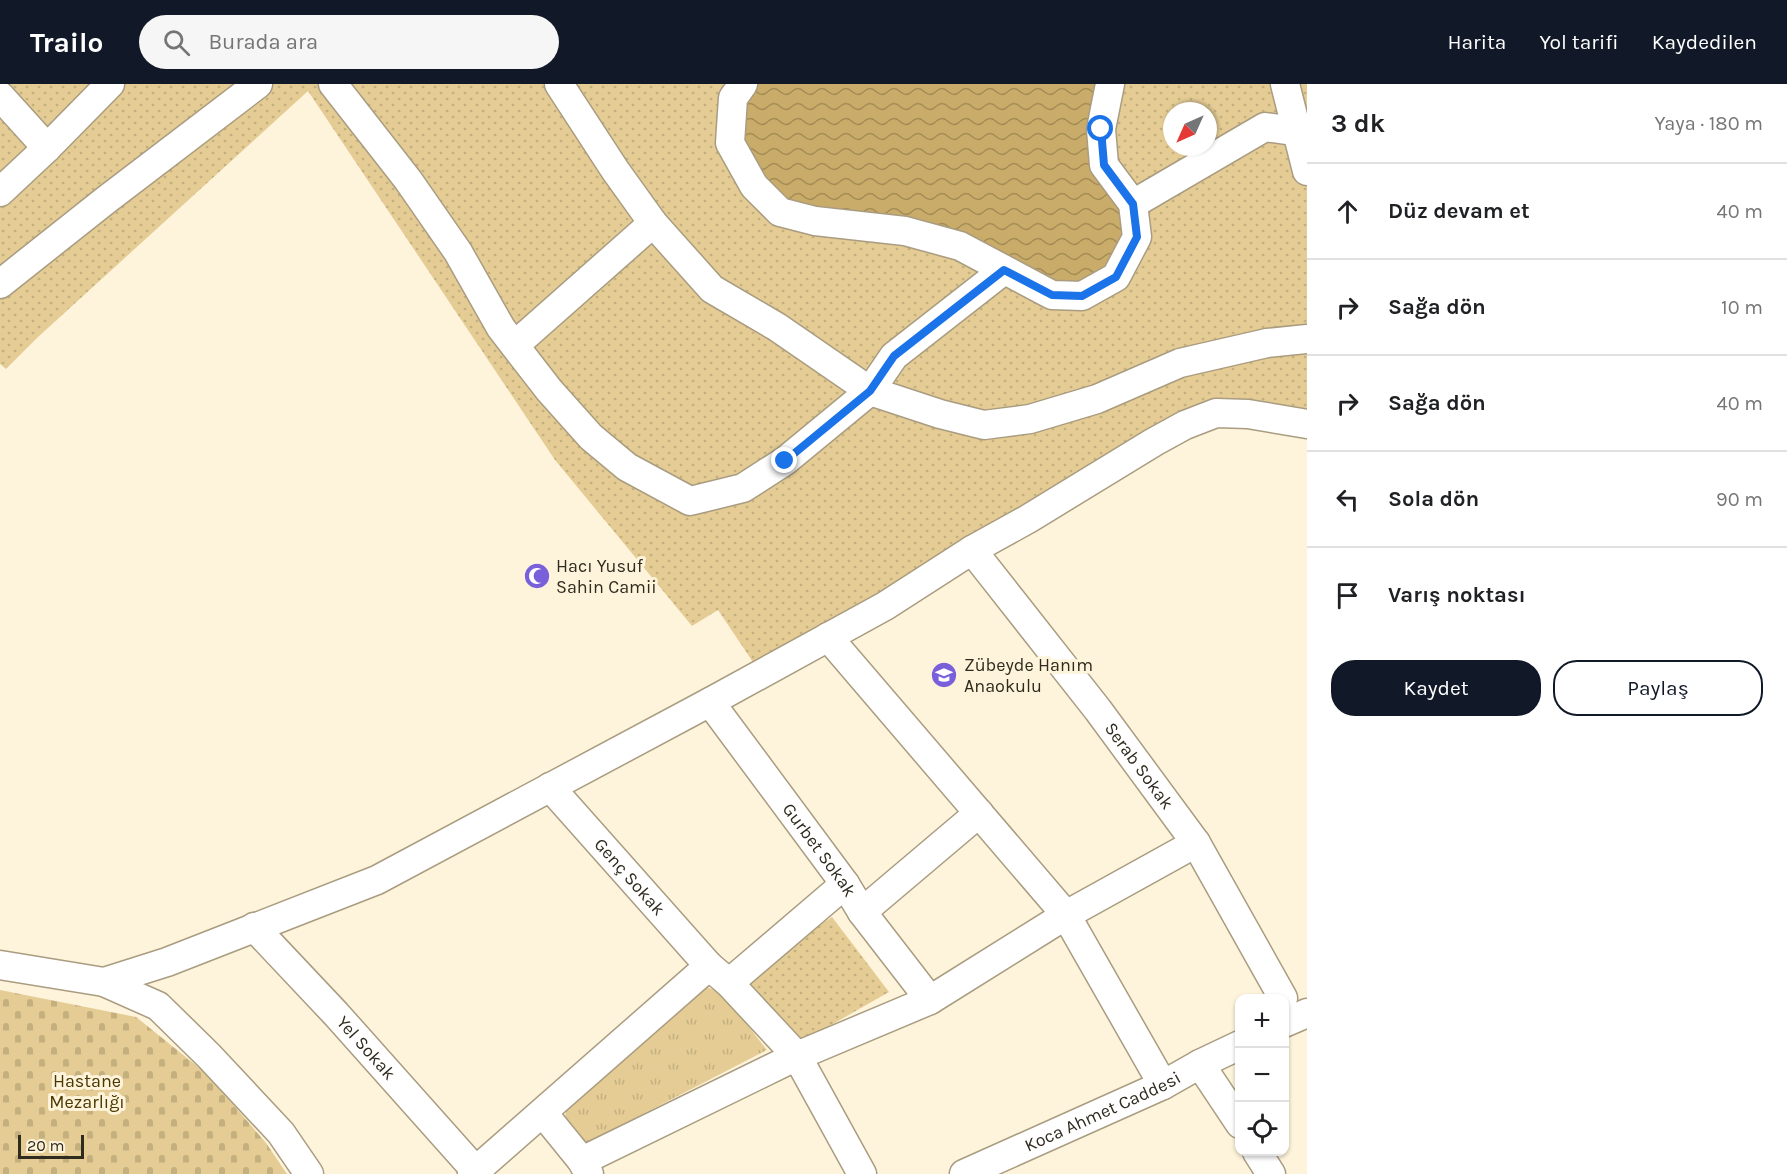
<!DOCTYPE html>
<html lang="tr">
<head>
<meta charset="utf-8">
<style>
  :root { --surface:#fff; --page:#f6f6f6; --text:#202124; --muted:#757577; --line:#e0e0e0; --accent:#111827 }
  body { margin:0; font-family:Karla,sans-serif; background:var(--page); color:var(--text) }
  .controls { position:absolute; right:18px; bottom:18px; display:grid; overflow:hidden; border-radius:12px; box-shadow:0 2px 4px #0004 }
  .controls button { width:54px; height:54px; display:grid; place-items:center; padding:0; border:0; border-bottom:2px solid var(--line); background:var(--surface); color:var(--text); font:30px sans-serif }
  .compass { position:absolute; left:1163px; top:18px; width:54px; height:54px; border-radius:50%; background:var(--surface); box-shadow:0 2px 4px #0004; rotate:225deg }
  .scale { position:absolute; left:18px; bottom:15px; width:66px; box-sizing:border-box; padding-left:6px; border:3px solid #302b1f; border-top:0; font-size:16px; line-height:21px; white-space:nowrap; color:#302b1f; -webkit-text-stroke:4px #fef4db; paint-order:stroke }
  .stop { position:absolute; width:18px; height:18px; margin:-14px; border:4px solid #1a73e8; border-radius:50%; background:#fff }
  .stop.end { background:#1a73e8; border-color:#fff; box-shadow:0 2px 6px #0008 }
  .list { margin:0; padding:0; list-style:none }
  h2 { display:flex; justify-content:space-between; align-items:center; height:78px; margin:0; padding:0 24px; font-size:26px }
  h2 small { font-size:20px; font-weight:400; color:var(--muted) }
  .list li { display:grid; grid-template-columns:39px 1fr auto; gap:18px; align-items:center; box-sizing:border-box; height:96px; padding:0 24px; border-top:2px solid var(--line) }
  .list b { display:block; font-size:22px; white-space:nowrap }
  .list em { font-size:20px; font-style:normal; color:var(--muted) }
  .actions { display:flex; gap:12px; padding:18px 24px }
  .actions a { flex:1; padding:14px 0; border:2px solid var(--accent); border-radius:24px; text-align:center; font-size:21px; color:var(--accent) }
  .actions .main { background:var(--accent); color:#fff }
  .icon { flex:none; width:33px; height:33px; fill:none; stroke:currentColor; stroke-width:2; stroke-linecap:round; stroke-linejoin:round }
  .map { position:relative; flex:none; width:1307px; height:1090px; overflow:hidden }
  header { display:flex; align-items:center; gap:36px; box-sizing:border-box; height:84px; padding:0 30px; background:var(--accent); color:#fff }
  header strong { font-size:28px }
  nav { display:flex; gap:33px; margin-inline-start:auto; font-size:21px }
  .search { width:420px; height:54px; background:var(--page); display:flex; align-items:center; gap:15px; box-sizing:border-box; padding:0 21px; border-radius:33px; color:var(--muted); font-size:22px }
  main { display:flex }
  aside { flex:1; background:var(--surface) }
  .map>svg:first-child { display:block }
  .grass { fill:url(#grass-tufts) }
  .cemetery { fill:url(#cemetery-stones) }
  .park { fill:url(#park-dots); fill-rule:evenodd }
  .water { fill:url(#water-waves) }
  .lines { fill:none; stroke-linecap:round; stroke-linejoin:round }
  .minor-casing { stroke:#a99c80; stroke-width:31 }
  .minor { stroke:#fff; stroke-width:28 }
  .route { stroke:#1a73e8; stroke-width:8 }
  .labels { text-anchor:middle; stroke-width:6; stroke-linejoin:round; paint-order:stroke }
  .poi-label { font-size:18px; fill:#302b1f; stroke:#fef4db; text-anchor:start }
  .street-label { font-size:18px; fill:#302b1f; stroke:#fef4db }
  .park-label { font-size:18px; fill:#4b3700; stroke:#fef4db }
</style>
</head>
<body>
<header>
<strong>Trailo</strong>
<div class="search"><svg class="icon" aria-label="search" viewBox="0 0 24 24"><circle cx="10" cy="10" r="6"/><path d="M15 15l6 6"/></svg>Burada ara</div>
<nav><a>Harita</a><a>Yol tarifi</a><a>Kaydedilen</a></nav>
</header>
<main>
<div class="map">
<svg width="1307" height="1090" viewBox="0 0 1307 1090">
  <defs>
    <pattern id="grass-tufts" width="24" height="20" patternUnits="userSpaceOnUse" patternTransform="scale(1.5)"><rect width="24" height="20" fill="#e4cc94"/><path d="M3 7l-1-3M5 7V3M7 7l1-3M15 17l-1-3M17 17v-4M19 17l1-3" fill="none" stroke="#c4af7f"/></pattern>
    <pattern id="cemetery-stones" width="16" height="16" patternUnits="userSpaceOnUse" patternTransform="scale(1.5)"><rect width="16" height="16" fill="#e4cc94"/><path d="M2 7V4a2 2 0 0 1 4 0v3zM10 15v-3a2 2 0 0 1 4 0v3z" fill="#c4af7f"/></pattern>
    <pattern id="park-dots" width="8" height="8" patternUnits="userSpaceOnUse" patternTransform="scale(1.5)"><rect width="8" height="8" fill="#e4cc94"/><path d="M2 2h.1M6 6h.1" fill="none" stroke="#c4af7f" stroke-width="1.8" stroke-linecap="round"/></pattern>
    <pattern id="water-waves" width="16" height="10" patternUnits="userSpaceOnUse" patternTransform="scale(1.5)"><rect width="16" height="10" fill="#c9ac69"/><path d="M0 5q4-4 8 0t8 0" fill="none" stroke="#a48c56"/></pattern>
  </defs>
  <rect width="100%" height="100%" fill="#fef4db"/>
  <!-- grass -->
  <path class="grass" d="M 703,902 L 718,907 L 731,920 L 767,966 L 585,1060 L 565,1034 L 566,1027 L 571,1018 Z"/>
  <!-- cemetery -->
  <path class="cemetery" d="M 0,906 L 136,933 L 207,990 L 266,1059 L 287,1090 L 0,1090 Z"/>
  <!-- park -->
  <g class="park">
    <path d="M 0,0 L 1307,0 L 1307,340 L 1217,329 L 761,590 L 718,526 L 692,542 L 555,376 L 308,7 L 38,253 L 6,285 L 0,280 ZM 1172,27 L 1208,27 L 1208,63 L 1172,63 Z"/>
    <path d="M 832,833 L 889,908 L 803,957 L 748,901 L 747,891 Z"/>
  </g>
  <!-- water -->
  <path class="water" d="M 743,0 L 1110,0 L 1101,45 L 1137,153 L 1082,212 L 959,162 L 815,137 L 754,102 L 733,14 Z"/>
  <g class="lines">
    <!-- minor casing -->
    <g class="minor-casing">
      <g id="minor">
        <path d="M 333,0 L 408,96 L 458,168 L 501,244 L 549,306 L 591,353 L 627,383 L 690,417 L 743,404 L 785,377 L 870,307 L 894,272 L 1004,186"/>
        <path d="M 559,0 L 615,86 L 653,139 L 712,205 L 777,243 L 870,307 L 940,330 L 984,341 L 1030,335 L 1097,315 L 1180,279 L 1267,259 L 1307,255"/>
        <path d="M 743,0 L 733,14 L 730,59 L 754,102 L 780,128 L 815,137 L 905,147 L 960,162 L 1052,211 L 1082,212 L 1116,193 L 1137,153 L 1133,120 L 1104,81 L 1101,45 L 1110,0"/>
        <path d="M 1285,0 L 1307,87"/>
        <path d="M 0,12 L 47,64"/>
        <path d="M 0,108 L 47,64 L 110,0"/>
        <path d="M 1133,120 L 1265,43 L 1307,49"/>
        <path d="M 0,200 L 106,116 L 258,0"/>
        <path d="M 515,261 L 653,139"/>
        <path id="s1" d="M 972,466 L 1098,626 L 1196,759 L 1283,914"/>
        <path d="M 828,553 L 1066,831 L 1163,1001"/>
        <path id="s2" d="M 710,618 L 845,800 L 862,828 L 930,916"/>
        <path id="s3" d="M 550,703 L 709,882 L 729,899 L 797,972 L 862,1090"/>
        <path d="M 862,828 L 979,729"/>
        <path id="s4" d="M 254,843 L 336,930 L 476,1087"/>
        <path d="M 0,881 L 104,898 L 158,922 L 209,972 L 281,1049 L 309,1090"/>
        <path d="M 104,898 L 167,878 L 377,796 L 710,618 L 885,522 L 972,466 L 1028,435 L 1154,358 L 1185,341 L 1216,329 L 1248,330 L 1307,340"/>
        <path d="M 729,899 L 845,800"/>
        <path d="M 1284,939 L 1307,929"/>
        <path d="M 1200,980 L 1240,1040"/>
        <path d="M 543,1029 L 582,1077 L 589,1090"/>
        <path d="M 1257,1068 L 1271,1090"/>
        <path d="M 582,1077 L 797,972 L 930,916 L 1066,831 L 1196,759"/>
        <path d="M 472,1090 L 709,882"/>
        <path id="s5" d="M 964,1090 L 1163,1001 L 1200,980 L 1240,961"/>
      </g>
    </g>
    <!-- minor -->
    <use href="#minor" class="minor"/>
  </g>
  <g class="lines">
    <!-- route -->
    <path class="route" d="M 785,377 L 870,307 L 894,272 L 1004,186 L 1052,211 L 1082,212 L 1116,193 L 1137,153 L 1133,120 L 1104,81 L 1101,45"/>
  </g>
  <!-- icons -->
  <defs>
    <g id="mosque-disc" transform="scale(1.35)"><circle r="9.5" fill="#7a5fda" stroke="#fef4db"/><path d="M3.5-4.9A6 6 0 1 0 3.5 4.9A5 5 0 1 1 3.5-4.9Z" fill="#fff"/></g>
    <g id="school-disc" transform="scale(1.35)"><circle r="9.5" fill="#7a5fda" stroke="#fef4db"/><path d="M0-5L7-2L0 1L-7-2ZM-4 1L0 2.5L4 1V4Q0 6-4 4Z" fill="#fff"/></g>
  </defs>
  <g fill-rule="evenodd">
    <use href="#mosque-disc" x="537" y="492"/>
    <use href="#school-disc" x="944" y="591"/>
  </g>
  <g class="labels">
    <!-- poi labels -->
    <g class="poi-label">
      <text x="556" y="488">Hacı Yusuf<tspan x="556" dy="21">Sahin Camii</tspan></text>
      <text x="964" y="587">Zübeyde Hanım<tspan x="964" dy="21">Anaokulu</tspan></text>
    </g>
    <!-- street labels -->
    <g class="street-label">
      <text dy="6" stroke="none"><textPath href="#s1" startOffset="273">Serab Sokak</textPath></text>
      <text dy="6" stroke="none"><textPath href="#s2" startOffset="184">Gurbet Sokak</textPath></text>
      <text dy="6" stroke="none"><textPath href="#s3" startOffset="120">Genç Sokak</textPath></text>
      <text dy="6" stroke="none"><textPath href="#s4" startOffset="165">Yel Sokak</textPath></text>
      <text dy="6" stroke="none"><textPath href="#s5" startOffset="152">Koca Ahmet Caddesi</textPath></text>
    </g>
    <!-- park labels -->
    <g class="park-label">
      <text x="87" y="1003">Hastane<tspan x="87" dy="21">Mezarlığı</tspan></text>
    </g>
  </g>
</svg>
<div class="controls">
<button>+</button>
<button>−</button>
<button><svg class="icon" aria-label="locate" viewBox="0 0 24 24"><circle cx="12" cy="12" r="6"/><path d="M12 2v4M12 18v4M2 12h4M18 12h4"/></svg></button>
</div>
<svg class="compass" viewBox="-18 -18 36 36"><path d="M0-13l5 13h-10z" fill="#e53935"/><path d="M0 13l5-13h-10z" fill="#757577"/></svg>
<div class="scale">20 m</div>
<div class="stop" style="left:1101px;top:45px"></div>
<div class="stop end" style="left:785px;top:377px"></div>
</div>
<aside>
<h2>3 dk<small>Yaya · 180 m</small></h2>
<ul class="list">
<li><svg class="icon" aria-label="ahead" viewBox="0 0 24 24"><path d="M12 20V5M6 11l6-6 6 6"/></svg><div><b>Düz devam et</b></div><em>40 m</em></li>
<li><svg class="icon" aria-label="right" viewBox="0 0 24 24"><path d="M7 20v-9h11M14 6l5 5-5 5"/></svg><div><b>Sağa dön</b></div><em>10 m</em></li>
<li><svg class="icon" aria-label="right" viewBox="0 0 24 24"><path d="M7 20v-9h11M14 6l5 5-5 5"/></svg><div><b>Sağa dön</b></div><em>40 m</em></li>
<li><svg class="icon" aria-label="left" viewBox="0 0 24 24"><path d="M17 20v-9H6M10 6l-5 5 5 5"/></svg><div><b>Sola dön</b></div><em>90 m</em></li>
<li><svg class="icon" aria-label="arrive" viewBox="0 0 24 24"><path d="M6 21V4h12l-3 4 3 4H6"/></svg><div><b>Varış noktası</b></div></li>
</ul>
<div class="actions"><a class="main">Kaydet</a><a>Paylaş</a></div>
</aside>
</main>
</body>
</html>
